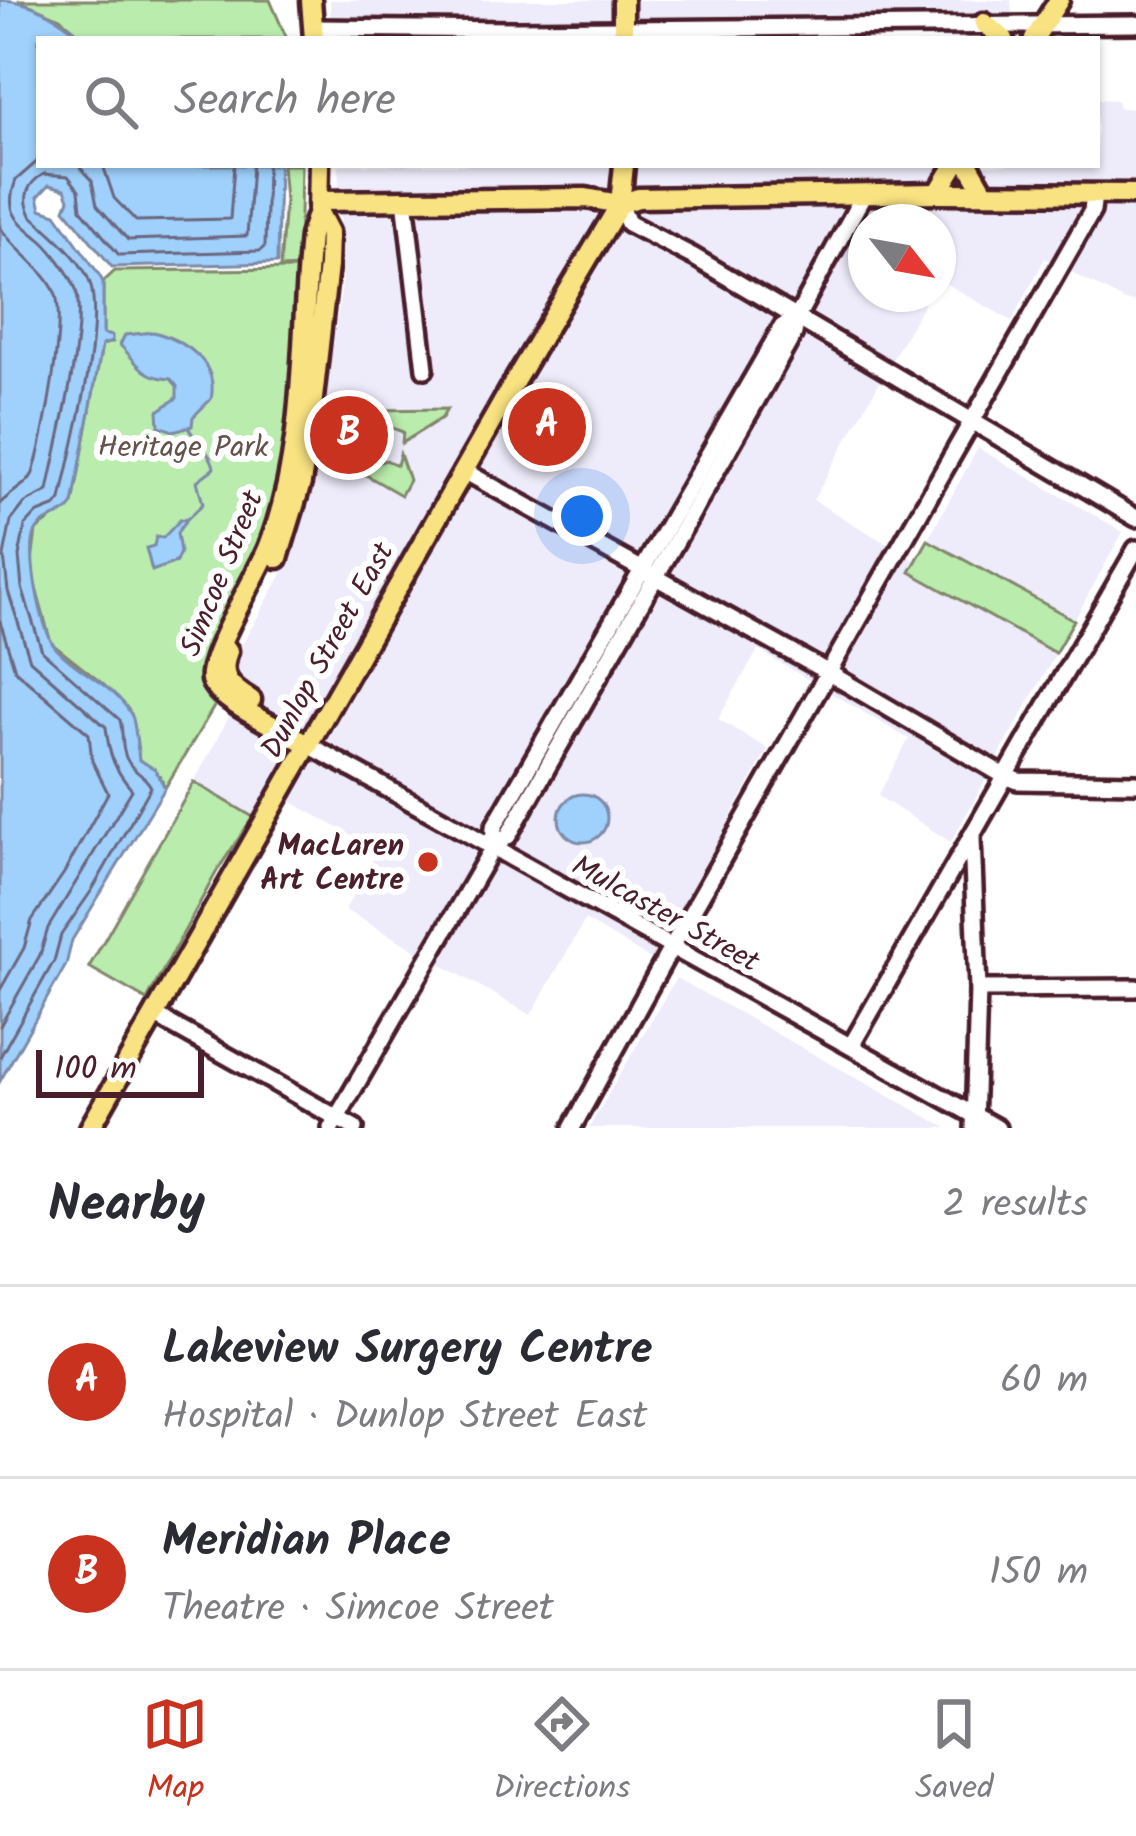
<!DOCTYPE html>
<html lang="en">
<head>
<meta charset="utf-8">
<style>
  :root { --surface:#fff; --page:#f7f7f7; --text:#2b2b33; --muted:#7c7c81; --line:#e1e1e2; --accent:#c8321e }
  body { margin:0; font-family:Kalam,sans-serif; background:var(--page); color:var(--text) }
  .compass { position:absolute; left:848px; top:204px; width:108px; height:108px; border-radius:50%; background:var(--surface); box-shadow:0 3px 9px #0004; rotate:121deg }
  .scale { position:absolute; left:36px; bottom:30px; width:168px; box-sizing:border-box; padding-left:12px; border:6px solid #4a1f2b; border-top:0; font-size:33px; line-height:42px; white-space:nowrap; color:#4a1f2b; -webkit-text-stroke:9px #fff; paint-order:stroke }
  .you { position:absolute; left:582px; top:516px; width:42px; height:42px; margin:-30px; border:9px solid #fff; border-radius:50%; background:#1a73e8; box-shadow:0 0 0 18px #1a73e833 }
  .badge { display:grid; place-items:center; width:78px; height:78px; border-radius:50%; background:var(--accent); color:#fff; font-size:39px; font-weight:700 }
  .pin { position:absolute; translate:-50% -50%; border:6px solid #fff; box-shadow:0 3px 12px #0006 }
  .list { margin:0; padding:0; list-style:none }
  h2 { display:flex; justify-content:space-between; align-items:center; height:156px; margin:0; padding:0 48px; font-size:51px }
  h2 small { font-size:39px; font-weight:400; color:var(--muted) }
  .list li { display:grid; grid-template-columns:78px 1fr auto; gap:36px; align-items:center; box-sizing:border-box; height:192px; padding:0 48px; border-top:3px solid var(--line) }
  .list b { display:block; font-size:45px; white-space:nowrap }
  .list p { margin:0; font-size:39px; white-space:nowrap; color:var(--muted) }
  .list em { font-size:39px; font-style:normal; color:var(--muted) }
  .icon { flex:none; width:66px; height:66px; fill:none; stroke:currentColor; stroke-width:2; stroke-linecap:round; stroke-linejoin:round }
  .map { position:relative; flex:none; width:1136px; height:1128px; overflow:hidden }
  .search { position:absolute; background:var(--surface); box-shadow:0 3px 9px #0004; left:36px; right:36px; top:36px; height:132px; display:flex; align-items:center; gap:30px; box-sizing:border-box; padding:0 42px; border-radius:0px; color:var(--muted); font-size:45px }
  .sheet { height:540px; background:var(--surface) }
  nav { display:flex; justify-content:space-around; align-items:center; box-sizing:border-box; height:168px; border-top:3px solid var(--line); background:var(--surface); font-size:33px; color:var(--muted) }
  nav a { display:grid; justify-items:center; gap:6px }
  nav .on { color:var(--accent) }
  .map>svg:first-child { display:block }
  .built { fill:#eeebfa }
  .green { fill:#baecad; stroke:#82866c; stroke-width:3 }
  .water { fill:#9fd1fc; stroke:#7d8aa8; stroke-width:3 }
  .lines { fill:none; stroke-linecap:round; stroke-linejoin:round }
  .shore { stroke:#6c667f; stroke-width:3 }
  .stream { stroke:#7d8aa8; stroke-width:3 }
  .minor-casing { stroke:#4a1f2b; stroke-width:24 }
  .major-casing { stroke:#4a1f2b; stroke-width:27 }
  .minor { stroke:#fff; stroke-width:15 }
  .major { stroke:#f8e281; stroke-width:18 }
  .poi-dot { fill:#c8321e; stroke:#fff; stroke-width:4.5 }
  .labels { text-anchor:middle; stroke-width:12; stroke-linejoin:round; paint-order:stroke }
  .park-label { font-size:30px; fill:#66524c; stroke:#fff }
  .street-label { font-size:30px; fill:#4a1f2b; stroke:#fff }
  .poi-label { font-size:30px; font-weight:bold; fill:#4a1f2b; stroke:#fff; text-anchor:end }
</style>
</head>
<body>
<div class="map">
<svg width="1136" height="1128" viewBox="0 0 1136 1128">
  <rect width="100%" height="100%" fill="#fff"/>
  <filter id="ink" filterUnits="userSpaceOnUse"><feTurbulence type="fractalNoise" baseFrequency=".00833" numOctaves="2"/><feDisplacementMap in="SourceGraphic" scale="24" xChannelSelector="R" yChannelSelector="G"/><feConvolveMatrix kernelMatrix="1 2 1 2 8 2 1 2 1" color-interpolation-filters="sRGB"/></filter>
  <g filter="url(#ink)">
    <!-- built -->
    <g class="built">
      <path d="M 330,0 L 1011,0 L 1012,16 L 1068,15 L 1052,39 L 332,39 Z"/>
      <path d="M 1097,99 L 1117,100 L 1119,108 L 1136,109 L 1136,302 L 1125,301 L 1045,258 L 1012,321 L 938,279 L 938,222 L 866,222 L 866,294 L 929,294 L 813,500 L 916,561 L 978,448 L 1123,532 L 951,842 L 878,796 L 909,739 L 758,650 L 718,719 L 768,749 L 652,960 L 585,920 L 531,1015 L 345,910 L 376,854 L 368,845 L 289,800 L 253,817 L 194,782 L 230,715 L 228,669 L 281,576 L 319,441 L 343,278 L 338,165 L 1097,165 Z"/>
      <path d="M 676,978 L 947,1128 L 589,1128 Z"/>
    </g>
    <!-- green -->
    <g class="green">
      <path d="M 18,0 L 270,0 L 287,39 L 85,39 L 60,18 Z"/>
      <path d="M 282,165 L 301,165 L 299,267 L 280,268 L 285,200 Z"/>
      <path d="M 299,269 C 291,365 289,469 254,559 C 238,600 171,669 215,705 L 165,788 L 160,776 L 139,760 L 131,714 L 103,684 L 51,643 L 31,570 L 36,530 L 73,504 L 102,345 L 112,342 L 103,334 L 103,282 L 115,271 Z"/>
      <path d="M 447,409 L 442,418 L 402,443 L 403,432 L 379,423 L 371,410 Z"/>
      <path d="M 400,454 L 409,480 L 401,495 L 354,468 L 368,461 L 371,465 L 386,460 L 397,465 Z"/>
      <path d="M 928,540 L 1074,620 L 1055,653 L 910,572 Z"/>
      <path d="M 194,782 L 253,817 L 217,871 L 147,1000 L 89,967 Z"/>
    </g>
    <!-- water -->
    <g class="water">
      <path d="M 0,0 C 33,0 60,19 85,39 L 39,39 L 39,165 L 279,165 L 277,263 L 112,267 L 65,209 L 69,199 L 65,189 L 49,185 L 38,197 L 41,209 L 56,214 L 98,273 L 103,282 L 103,334 L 112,336 L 112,342 L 102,345 L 73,504 C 64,519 44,516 36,531 C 25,550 42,632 55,647 C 77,673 115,684 132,716 C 135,722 138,753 139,760 L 155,769 L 165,788 L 72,940 L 66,965 L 0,1081 Z"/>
      <path d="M 154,332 C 185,341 219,362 211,399 L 193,417 L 192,426 L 173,431 L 159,426 L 158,411 L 177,398 L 177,386 L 171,379 C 142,378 138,363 120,345 L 125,335 Z"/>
      <path d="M 187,519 L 177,533 L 180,552 L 176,562 L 152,571 L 146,548 L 154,546 L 156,537 L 163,538 L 180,520 Z"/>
      <circle cx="583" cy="818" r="24"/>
    </g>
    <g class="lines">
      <!-- shore -->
      <g class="shore">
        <path d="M 78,165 L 92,181 L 97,205 L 128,240 L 247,236 L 252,165"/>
        <path d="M 103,165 L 114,198 L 136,221 L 230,219 L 234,165"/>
        <path d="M 0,227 C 15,251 40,264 54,290 C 68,315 43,443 33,473 C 29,484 9,493 0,504"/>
        <path d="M 0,621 L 15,670 L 89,734 L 92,761 L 108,793 L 64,873 L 32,920 L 24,948 L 0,990"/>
        <path d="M 0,1026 L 40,955 L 48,928 L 132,790 C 114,769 109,755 106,727 L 30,660 L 8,591 L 4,556 L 11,521 L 25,503 L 48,491 C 56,448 89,323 75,287 C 70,274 52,250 42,241 C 19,221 3,215 16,180 L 39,160"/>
        <path d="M 0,1057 L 54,961 L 61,935 L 92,890 L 151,787 C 145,775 136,774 129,763 C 120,750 124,734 120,720 L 42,651 L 22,588 L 19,556 L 25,526 L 36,514 L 56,506 L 61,500 C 72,445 103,338 91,286 C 84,259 49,232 31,215 C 22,198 27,183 44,174 L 68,176 L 79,190 L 81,209 L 119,255 L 260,251 L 265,246 L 267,165"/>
      </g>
      <!-- stream -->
      <path class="stream" d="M 187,519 L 203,504 L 197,481 L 214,468 C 212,453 195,441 188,427"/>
      <!-- minor casing -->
      <g class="minor-casing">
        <g id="minor">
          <path d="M 314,28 L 517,30 L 1136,24"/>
          <path d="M 405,199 L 425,369"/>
          <path d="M 620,204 L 628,223 L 694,257 L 1136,518"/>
          <path d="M 464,471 L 829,673 L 1003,775 L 1018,781 L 1136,783"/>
          <path d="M 309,745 L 997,1128"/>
          <path d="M 972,838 L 978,989 L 974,1128"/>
          <path d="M 493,847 L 494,827 L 782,327 L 797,317"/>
          <path d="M 978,989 L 1136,988"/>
          <path d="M 156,1016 L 355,1128"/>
          <path d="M 851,1046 L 1136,549"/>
          <path d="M 331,1128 L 493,847 L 508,836 L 769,378 L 794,333 L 797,317 L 863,196"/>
          <path d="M 572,1128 L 671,948 L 1092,211 L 1094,194"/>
        </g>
      </g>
      <!-- major casing -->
      <g class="major-casing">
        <g id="major">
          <path d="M 311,0 L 314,39"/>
          <path d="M 623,0 L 623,39"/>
          <path d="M 984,23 L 1004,39"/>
          <path d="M 1034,39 L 1059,0"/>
          <path d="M 969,165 L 985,193"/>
          <path d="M 938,193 L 955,165"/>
          <path d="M 319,201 L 586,198 L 620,204 L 638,198 L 938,193 L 1136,194"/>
          <path d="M 278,558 L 301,483 L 309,434 L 328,266 L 329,232 L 318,211"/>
          <path d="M 228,651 C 218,677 230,687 251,700"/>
          <path d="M 309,745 C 287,732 217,701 211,680 C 206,658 259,573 269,546 C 307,447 300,339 310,236 L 318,211 L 319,165"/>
          <path d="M 90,1128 L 516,379 L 620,204 L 624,165"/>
        </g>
      </g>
      <!-- minor -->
      <use href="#minor" class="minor"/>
      <!-- major -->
      <use href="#major" class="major"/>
    </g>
  </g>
  <!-- markers -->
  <circle class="poi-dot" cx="428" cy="862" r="12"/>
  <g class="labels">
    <!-- park labels -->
    <g class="park-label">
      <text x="183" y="456">Heritage Park</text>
    </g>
    <!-- street labels -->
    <g class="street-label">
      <text transform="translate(221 573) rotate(-68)" y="10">Simcoe Street</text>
      <text transform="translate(327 650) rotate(-61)" y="10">Dunlop Street East</text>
      <text transform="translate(666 913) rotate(29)" y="10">Mulcaster Street</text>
    </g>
    <!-- poi labels -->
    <g class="poi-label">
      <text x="404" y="855">MacLaren<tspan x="404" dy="34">Art Centre</tspan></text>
    </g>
  </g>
</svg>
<svg class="compass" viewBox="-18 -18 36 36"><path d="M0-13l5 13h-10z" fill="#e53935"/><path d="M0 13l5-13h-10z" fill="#7c7c81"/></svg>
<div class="scale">100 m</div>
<div class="you"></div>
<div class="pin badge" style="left:547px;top:427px">A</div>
<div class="pin badge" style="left:349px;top:435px">B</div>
<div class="search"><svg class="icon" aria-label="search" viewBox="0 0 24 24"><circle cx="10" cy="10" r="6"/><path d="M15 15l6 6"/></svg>Search here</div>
</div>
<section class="sheet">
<h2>Nearby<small>2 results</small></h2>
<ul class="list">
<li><span class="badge">A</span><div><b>Lakeview Surgery Centre</b><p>Hospital · Dunlop Street East</p></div><em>60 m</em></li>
<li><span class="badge">B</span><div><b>Meridian Place</b><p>Theatre · Simcoe Street</p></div><em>150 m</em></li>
</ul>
</section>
<nav>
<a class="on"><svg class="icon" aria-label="map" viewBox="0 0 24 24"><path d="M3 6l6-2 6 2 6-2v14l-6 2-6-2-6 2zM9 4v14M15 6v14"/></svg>Map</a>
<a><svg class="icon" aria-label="directions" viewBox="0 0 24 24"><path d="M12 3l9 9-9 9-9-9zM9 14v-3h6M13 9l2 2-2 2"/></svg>Directions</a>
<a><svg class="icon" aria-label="saved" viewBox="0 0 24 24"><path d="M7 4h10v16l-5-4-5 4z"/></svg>Saved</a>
</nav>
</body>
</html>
